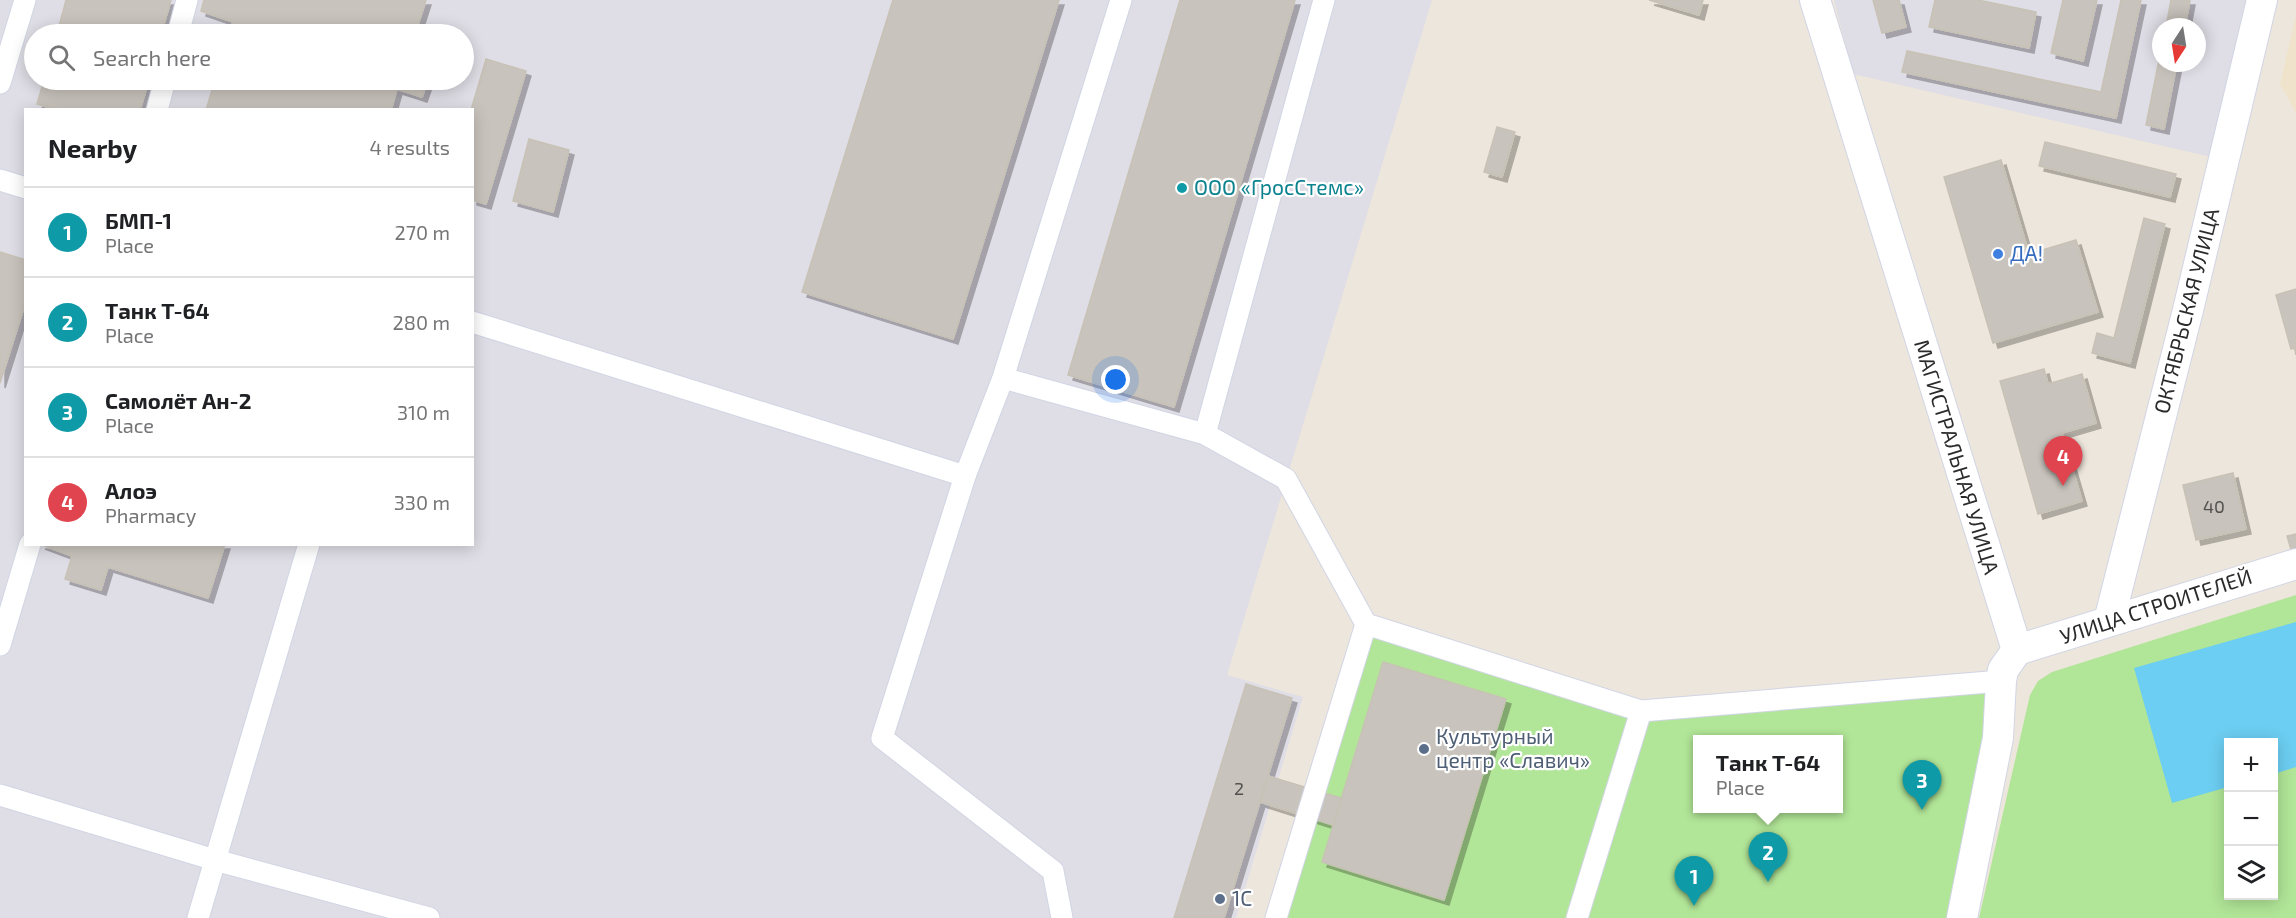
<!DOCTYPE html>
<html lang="en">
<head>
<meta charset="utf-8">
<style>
  :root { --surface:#fff; --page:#f6f6f6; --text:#202124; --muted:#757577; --line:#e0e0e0; --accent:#375bff }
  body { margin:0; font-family:"Exo 2",sans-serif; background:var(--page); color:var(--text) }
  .controls { position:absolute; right:18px; bottom:18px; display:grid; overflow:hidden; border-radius:0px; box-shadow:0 3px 15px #0003 }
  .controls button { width:54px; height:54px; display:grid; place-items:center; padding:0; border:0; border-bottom:2px solid var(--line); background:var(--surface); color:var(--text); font:30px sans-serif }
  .compass { position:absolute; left:2152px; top:18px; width:54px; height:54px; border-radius:50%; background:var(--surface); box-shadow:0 3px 15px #0003; rotate:192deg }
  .you { position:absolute; left:1116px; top:380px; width:21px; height:21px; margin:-15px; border:4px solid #fff; border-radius:50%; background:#1a73e8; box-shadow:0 0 0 9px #1a73e833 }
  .badge { display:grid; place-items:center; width:39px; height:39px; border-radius:50%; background:var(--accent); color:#fff; font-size:20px; font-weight:700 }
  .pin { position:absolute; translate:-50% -50px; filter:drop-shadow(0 2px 3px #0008) }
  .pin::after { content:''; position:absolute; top:32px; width:21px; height:18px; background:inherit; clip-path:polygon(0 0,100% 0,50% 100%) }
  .popup { position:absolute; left:1693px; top:735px; width:150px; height:78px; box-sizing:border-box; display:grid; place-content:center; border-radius:0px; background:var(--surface); filter:drop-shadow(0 2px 4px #0005); font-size:20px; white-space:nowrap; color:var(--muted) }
  .popup b { font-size:22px; color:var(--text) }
  .popup::after { content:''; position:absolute; left:50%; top:100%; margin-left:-12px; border:12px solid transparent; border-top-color:var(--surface) }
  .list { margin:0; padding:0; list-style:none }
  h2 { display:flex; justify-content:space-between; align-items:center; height:78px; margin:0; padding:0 24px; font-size:26px }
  h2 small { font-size:20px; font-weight:400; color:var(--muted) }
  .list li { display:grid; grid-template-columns:39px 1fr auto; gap:18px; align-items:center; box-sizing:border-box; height:90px; padding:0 24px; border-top:2px solid var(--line) }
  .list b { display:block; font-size:22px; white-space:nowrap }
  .list p { margin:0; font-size:20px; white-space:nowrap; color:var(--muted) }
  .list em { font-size:20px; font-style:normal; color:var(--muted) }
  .icon { flex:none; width:33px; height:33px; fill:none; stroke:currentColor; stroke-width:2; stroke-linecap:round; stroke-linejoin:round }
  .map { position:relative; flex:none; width:2296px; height:918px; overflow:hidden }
  .search { position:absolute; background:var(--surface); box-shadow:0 3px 15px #0003; left:24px; top:24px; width:450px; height:66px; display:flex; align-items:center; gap:15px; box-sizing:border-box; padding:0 21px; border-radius:33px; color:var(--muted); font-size:22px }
  .panel { position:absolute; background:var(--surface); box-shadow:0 3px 15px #0003; left:24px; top:108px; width:450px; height:438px; border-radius:0px }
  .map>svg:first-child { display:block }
  .industrial { fill:#dfdde5; fill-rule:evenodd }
  .education { fill:#efe4cb }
  .green { fill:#b1e597; fill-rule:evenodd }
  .water { fill:#6ccef2 }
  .building { fill:#c8c3bc; stroke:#c8c2b6; stroke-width:1.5; filter:url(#shadow) }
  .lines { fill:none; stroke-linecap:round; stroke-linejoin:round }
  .street-casing { stroke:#d1d5e4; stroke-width:23 }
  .secondary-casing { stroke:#d1d5e4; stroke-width:32 }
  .street { stroke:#fff; stroke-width:21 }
  .secondary { stroke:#fff; stroke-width:30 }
  .culture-dot { fill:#0f9aa8; stroke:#fff; stroke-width:2 }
  .shop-dot { fill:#3f7fe0; stroke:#fff; stroke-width:2 }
  .service-dot { fill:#5c6f8a; stroke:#fff; stroke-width:2 }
  .labels { text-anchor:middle; stroke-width:4.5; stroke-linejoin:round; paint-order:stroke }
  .number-label { font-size:18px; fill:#52514f }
  .culture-label { font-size:21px; fill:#0d838f; stroke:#fff; text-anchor:start }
  .shop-label { font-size:21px; fill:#366cbe; stroke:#fff; text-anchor:start }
  .street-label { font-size:21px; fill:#2b2b2b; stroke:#fff }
  .service-label { font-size:21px; fill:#4e5e75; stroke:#fff; text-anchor:start }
</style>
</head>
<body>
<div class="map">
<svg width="2296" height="918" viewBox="0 0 2296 918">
  <defs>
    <filter id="shadow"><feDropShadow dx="5" dy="5" stdDeviation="0" flood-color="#0004"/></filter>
  </defs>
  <rect width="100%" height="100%" fill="#ede6dc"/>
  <!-- industrial -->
  <g class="industrial">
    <path d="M 0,0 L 1432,0 L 1227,675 L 1303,697 L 1236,918 L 0,918 ZM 34,34 L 464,34 L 464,80 L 34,80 ZM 26,110 L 472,110 L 472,544 L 26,544 Z"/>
    <path d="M 1834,0 L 2262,0 L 2224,160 L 1853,74 ZM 2161,27 L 2197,27 L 2197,63 L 2161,63 Z"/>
  </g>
  <!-- education -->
  <path class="education" d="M 2296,15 L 2296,113 L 2280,84 Z"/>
  <!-- green -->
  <g class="green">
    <path d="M 2296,595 L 2296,918 L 1979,918 L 2030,695 L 2038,681 L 2052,672 ZM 2228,742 L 2274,742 L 2274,896 L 2228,896 Z"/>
    <path d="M 1366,624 L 1641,711 L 2000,682 L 1948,918 L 1276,918 ZM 1698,740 L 1838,740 L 1838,808 L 1698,808 Z"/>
  </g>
  <!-- water -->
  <path class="water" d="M 2296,622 L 2296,767 L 2274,774 L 2274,742 L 2228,742 L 2228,787 L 2172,803 L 2134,668 Z"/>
  <!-- building -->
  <g class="building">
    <path d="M 66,0 L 171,0 L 161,34 L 57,34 Z"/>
    <path d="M 204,0 L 426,0 L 415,34 L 229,34 L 233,22 L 201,11 Z"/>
    <path d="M 893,0 L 1059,0 L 953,339 L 802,292 Z"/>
    <path d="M 1180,0 L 1295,0 L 1174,407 L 1068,375 Z"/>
    <path d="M 1649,0 L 1703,0 L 1699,15 Z"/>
    <path d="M 1873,0 L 1899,0 L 1906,27 L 1882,33 Z"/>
    <path d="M 1935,0 L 1978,0 L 2036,12 L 2029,48 L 1929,27 Z"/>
    <path d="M 2063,0 L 2097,0 L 2083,61 L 2051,53 Z"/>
    <path d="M 2121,0 L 2141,0 L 2116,118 L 1902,72 L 1907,51 L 2101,92 Z"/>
    <path d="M 2171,0 L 2190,0 L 2185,27 L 2166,27 Z"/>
    <path d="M 2161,50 L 2161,63 L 2177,63 L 2164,129 L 2146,125 Z"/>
    <path d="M 486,59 L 526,71 L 486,204 L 472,200 L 471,110 Z"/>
    <path d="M 44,80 L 149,80 L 140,110 L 58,110 L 37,104 Z"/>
    <path d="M 215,80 L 417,80 L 427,83 L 422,97 L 397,89 L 391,110 L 206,110 Z"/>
    <path d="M 1497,127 L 1515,132 L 1502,177 L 1484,172 Z"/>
    <path d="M 529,139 L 569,150 L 553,212 L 513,201 Z"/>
    <path d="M 2045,142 L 2176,174 L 2170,197 L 2039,166 Z"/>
    <path d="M 2001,160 L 2029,254 L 2076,240 L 2098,312 L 1993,343 L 1944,177 Z"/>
    <path d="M 2144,218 L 2165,224 L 2130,363 L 2092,353 L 2097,333 L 2114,338 Z"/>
    <path d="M 0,252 L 26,260 L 26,301 L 0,383 Z"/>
    <path d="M 2296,289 L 2296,353 L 2295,348 L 2291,349 L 2276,295 Z"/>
    <path d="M 2044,369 L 2048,384 L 2082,374 L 2096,423 L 2062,433 L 2082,501 L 2038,514 L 2000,381 Z"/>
    <path d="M 2233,473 L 2246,529 L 2196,540 L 2183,485 Z"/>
    <path d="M 2296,534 L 2296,551 L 2292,553 L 2287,536 Z"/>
    <path d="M 40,544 L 225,544 L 208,598 L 108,567 L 101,590 L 65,579 L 72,556 Z"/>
    <path d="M 1383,662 L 1506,699 L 1444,900 L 1322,862 Z"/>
    <path d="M 1246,684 L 1292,698 L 1224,918 L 1174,918 Z"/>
    <path d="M 1268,776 L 1341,798 L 1333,825 L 1260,802 Z"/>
  </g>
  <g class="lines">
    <!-- street casing -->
    <g class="street-casing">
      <g id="street">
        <path d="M 178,34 L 187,0"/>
        <path d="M 0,83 L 25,0"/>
        <path d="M 157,110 L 165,80"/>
        <path d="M 0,180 L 26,188"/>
        <path d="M 472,322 L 965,476 L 1003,378 L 1121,0"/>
        <path d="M 1003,378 L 1205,434 L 1286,479 L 1366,624"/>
        <path d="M 1205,434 L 1324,0"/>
        <path d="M 965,476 L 882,738 L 1053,871 L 1062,918"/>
        <path d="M 0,645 L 30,544"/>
        <path d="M 0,795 L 215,860 L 429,918"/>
        <path d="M 198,918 L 309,544"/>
        <path d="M 1276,918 L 1366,624 L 1641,711 L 2001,681"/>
        <path d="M 1577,918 L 1641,711"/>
      </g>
    </g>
    <!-- secondary casing -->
    <g class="secondary-casing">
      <g id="secondary">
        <path d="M 1815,0 L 2017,650"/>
        <path d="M 2109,621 L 2188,310 L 2262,0"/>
        <path d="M 2017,650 L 2296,564"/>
        <path d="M 1962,918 L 1998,738 L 2001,681 L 2003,670 L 2017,650"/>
      </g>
    </g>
    <!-- street -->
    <use href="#street" class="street"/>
    <!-- secondary -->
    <use href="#secondary" class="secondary"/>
  </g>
  <!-- markers -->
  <circle class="culture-dot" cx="1182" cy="188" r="6"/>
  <circle class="shop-dot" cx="1998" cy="254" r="6"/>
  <g class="service-dot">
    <circle cx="1424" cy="749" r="6"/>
    <circle cx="1220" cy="899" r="6"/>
  </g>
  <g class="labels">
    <!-- number labels -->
    <g class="number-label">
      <text x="2214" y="513">40</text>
      <text x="1239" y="795">2</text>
    </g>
    <!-- culture labels -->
    <g class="culture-label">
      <text x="1194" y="195">ООО «ГросСтемс»</text>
    </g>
    <!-- shop labels -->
    <g class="shop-label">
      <text x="2010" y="261">ДА!</text>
    </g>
    <!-- street labels -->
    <g class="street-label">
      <text transform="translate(2187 311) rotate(-76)" y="7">ОКТЯБРЬСКАЯ УЛИЦА</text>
      <text transform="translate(1956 457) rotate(73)" y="7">МАГИСТРАЛЬНАЯ УЛИЦА</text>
      <text transform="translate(2156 607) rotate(-18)" y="7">УЛИЦА СТРОИТЕЛЕЙ</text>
    </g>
    <!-- service labels -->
    <g class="service-label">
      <text x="1436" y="744">Культурный<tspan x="1436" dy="24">центр «Славич»</tspan></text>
      <text x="1232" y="906">1С</text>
    </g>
  </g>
</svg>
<div class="controls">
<button>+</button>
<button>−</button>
<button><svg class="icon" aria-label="layers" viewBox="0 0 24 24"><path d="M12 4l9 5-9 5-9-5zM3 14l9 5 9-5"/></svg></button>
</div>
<svg class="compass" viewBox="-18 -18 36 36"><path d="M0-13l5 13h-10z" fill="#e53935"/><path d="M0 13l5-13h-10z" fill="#757577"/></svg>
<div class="you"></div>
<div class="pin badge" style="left:1694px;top:906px;background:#0f9aa8">1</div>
<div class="pin badge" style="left:1768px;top:882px;background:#0f9aa8">2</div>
<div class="popup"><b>Танк Т-64</b>Place</div>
<div class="pin badge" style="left:1922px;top:810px;background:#0f9aa8">3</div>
<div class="pin badge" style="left:2063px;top:486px;background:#e0444e">4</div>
<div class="search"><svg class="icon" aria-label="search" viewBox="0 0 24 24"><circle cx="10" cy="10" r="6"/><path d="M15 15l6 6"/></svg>Search here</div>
<section class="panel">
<h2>Nearby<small>4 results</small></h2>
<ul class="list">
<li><span class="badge" style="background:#0f9aa8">1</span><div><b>БМП-1</b><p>Place</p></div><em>270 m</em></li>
<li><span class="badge" style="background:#0f9aa8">2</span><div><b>Танк Т-64</b><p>Place</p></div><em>280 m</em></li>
<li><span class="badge" style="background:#0f9aa8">3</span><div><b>Самолёт Ан-2</b><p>Place</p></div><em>310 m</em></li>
<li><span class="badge" style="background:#e0444e">4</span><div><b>Алоэ</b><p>Pharmacy</p></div><em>330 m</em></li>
</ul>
</section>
</div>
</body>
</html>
